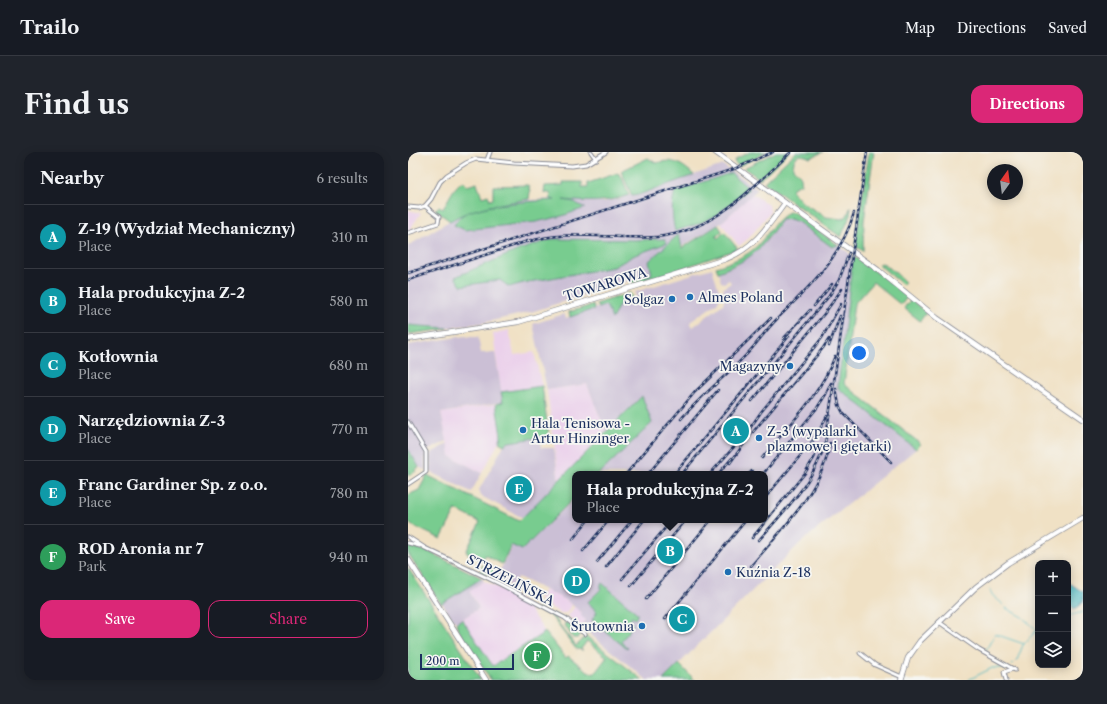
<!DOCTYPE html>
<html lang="en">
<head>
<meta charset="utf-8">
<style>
  :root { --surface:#171b24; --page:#20242c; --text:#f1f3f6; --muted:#9ea1a6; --line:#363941; --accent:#db2777 }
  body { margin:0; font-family:"Libre Caslon Text",serif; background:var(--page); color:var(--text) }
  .controls { position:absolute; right:12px; bottom:12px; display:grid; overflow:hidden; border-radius:8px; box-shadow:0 2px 10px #0003 }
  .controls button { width:36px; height:36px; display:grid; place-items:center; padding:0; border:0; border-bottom:1px solid var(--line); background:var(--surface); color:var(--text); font:20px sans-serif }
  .compass { position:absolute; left:579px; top:12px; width:36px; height:36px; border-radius:50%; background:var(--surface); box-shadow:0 2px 10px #0003; rotate:14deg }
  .scale { position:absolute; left:12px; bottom:10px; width:94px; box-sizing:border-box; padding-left:4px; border:2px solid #1b2f5e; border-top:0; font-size:11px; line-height:14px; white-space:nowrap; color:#1b2f5e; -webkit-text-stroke:3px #f6f6f2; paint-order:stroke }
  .you { position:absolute; left:451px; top:201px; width:14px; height:14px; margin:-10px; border:3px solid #fff; border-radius:50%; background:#1a73e8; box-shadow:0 0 0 6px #1a73e833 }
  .badge { display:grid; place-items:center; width:26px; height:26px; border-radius:50%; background:var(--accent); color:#fff; font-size:13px; font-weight:700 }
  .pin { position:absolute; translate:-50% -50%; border:2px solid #fff; box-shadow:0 1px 4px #0006 }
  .popup { position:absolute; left:164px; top:319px; width:196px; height:52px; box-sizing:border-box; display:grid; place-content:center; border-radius:8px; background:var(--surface); filter:drop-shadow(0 1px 3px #0005); font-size:13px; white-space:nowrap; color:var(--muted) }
  .popup b { font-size:15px; color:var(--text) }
  .popup::after { content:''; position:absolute; left:50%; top:100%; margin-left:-8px; border:8px solid transparent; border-top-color:var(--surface) }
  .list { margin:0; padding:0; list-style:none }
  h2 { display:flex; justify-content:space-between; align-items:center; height:52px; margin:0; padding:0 16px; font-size:17px }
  h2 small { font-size:13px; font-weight:400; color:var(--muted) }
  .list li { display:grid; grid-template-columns:26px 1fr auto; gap:12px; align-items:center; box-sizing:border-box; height:64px; padding:0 16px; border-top:1px solid var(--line) }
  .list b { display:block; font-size:15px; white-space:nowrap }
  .list p { margin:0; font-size:13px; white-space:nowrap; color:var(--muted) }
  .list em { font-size:13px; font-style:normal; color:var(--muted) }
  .actions { display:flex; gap:8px; padding:12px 16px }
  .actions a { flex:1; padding:9px 0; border:1px solid var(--accent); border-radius:12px; text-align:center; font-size:14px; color:var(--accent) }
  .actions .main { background:var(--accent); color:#fff }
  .icon { flex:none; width:22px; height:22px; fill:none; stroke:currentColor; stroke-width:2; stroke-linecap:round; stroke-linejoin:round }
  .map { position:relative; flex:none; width:675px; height:528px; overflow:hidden; border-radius:12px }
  header { display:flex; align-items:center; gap:24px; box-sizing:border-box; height:56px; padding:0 20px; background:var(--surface); border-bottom:1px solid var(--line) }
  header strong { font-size:19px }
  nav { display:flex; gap:22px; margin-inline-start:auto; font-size:14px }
  .intro { display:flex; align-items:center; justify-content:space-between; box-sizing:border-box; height:96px; padding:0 24px }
  h1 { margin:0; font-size:28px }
  .button { padding:10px 18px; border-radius:12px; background:var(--accent); color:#fff; font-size:14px; font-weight:700 }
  main { display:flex; gap:24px; padding:0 24px }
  aside { flex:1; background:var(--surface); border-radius:12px; box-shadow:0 2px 10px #0003 }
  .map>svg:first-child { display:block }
  .built { fill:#ebd1eb }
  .industrial { fill:#cbbfd5 }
  .green { fill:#78cc8f; stroke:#4a7e76 }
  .water { fill:#49b8c1; stroke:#327490 }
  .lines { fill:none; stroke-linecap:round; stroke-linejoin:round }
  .stream { stroke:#49b8c1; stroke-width:1 }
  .street-casing { stroke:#868892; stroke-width:5 }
  .secondary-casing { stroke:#868892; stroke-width:6 }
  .street { stroke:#fff; stroke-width:3 }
  .secondary { stroke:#fff; stroke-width:4.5 }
  .rail-casing { stroke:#1b2f5e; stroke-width:2.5 }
  .rail { stroke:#f6f6f2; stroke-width:1; stroke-dasharray:3; stroke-linecap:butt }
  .poi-dot { fill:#1f6fb2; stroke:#f6f6f2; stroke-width:1.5 }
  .labels { text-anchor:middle; stroke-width:3.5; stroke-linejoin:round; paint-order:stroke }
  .street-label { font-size:13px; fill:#1b2f5e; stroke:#f6f6f2 }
  .poi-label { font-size:13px; fill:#1b2f5e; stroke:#f6f6f2; text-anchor:start }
</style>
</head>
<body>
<header>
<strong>Trailo</strong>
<nav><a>Map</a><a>Directions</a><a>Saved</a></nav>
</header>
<div class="intro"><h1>Find us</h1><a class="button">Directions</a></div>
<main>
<aside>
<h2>Nearby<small>6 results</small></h2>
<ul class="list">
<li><span class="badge" style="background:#0f9aa8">A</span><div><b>Z-19 (Wydział Mechaniczny)</b><p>Place</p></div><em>310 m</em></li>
<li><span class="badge" style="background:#0f9aa8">B</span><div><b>Hala produkcyjna Z-2</b><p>Place</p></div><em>580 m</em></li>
<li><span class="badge" style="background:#0f9aa8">C</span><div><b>Kotłownia</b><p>Place</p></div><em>680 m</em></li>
<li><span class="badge" style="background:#0f9aa8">D</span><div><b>Narzędziownia Z-3</b><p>Place</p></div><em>770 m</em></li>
<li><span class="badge" style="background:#0f9aa8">E</span><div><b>Franc Gardiner Sp. z o.o.</b><p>Place</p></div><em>780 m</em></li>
<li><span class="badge" style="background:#2e9e5b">F</span><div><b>ROD Aronia nr 7</b><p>Park</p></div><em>940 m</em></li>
</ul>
<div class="actions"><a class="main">Save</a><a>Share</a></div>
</aside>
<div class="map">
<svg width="675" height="528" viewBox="0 0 675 528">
  <rect width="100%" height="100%" fill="#f6f6f2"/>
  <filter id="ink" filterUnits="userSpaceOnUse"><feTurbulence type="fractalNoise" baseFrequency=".025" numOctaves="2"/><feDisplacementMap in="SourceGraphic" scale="8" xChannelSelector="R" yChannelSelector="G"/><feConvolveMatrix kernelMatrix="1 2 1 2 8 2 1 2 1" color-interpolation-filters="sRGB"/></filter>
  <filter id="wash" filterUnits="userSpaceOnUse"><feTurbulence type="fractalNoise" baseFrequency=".012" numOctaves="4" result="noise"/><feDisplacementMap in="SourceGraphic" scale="16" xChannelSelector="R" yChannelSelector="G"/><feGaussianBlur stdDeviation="0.9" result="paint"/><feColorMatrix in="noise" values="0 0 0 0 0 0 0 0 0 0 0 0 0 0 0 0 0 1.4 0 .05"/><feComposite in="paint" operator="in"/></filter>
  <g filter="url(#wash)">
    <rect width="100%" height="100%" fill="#f0e1c5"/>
    <!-- built -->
    <g class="built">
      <path d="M 344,42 L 361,53 L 362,60 L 341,86 L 331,94 L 313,71 Z"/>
      <path d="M 0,58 L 13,61 L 0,80 Z"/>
      <path d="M 101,178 L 106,203 L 126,200 L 134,234 L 93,240 L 85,182 Z"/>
      <path d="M 179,232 L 198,280 L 151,329 L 139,238 Z"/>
      <path d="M 88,252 L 93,284 L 92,288 L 74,321 L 42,304 L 33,261 Z"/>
      <path d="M 76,429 L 100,440 L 117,451 L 137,480 L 85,514 L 54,467 L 71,456 L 61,439 Z"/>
      <path d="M 137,438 L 158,448 L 164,453 L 158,461 L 152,461 L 132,449 L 131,447 Z"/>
      <path d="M 167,454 L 174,461 L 178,468 L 173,475 L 160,464 Z"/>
    </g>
    <!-- industrial -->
    <g class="industrial">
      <path d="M 315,13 L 350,37 L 313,71 L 261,102 L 264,115 L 123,160 L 74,171 L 39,176 L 0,173 L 0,94 L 51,63 L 64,58 L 92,52 L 118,48 L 149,47 L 173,49 L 195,50 L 211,47 L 244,35 L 250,35 Z"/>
      <path d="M 382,67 L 390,70 L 424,95 L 430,93 L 445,104 L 430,235 L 508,297 L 392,391 L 255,528 L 239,528 L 173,475 L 178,468 L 173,464 L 174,461 L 158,448 L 110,425 L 103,434 L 88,427 L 104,393 L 114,398 L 167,346 L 167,368 L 357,368 L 357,322 L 191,322 L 244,271 L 234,244 L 198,280 L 179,232 L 139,238 L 125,172 L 156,162 L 158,166 L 198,153 L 204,166 L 213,149 L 228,145 L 227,140 L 304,116 L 312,142 L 312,146 L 309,151 L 282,170 L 285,175 L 315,152 L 317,144 L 315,136 L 323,131 L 321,128 L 316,131 L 313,130 L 310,120 L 329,113 L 360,87 L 373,68 Z"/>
      <path d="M 57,184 L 62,185 L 70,185 L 73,201 L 87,200 L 95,250 L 33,261 L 39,289 L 17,300 L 17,318 L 11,315 L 0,297 L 0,193 Z"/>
      <path d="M 132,285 L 133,296 L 146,296 L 151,329 L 115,366 L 73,344 L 71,338 L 96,293 L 101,290 Z"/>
      <path d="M 40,292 L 42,304 L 74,321 L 63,340 L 23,320 L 23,301 Z"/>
      <path d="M 74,426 L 76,429 L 61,439 L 71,456 L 48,471 L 34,451 Z"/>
    </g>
    <!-- green -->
    <g class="green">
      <path d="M 342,0 L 358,0 L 348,6 L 331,14 L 326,10 L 329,6 Z"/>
      <path d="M 368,0 L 381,0 L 352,27 L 336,16 Z"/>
      <path d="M 388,0 L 415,0 L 402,6 C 390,0 386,4 385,16 C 390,22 395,23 393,32 L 385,36 L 384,39 L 395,51 L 418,65 L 434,67 L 439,64 L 443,54 L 442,64 L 433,85 L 356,30 Z"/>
      <path d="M 461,0 L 466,0 L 456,69 L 455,99 L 447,94 Z"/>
      <path d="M 240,6 L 248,11 C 265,6 274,12 286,23 L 230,43 L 224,44 L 213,19 Z"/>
      <path d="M 210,21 L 214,26 L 221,43 C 199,51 178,50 155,48 L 166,50 L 177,56 L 154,64 L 128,70 L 57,78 L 46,73 C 48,70 50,67 52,65 C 66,52 128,49 147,48 L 143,47 L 142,41 L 136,41 L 137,34 L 155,33 L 155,30 L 174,30 L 174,35 L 180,35 L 180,31 Z"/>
      <path d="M 323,21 L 341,37 L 307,64 L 290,72 L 267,79 C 264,67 263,51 267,39 Z"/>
      <path d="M 55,29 L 59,34 L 69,31 L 74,45 L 80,43 L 82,48 L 85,47 L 85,34 L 120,33 L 122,40 L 121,47 C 94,52 66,54 42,69 L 27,58 L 31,54 L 35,57 C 40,48 46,34 55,29 Z"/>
      <path d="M 381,60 L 385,60 L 430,93 L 424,95 L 390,70 L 382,67 L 373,68 C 352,98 345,107 310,120 L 308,115 C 323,110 338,105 349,94 C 359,84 369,65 381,60 Z"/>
      <path d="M 310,73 L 314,79 L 308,85 L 310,86 L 316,80 L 330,97 L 263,120 L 224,131 L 224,128 L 244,122 L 241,109 L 271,82 L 274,96 Z"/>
      <path d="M 145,87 L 227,88 L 256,87 L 259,91 L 227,103 L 206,115 L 115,131 L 101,135 L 92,128 L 53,134 L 47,125 L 111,98 Z"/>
      <path d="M 445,104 L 470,121 L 500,144 L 493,153 L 465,130 L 446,152 L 436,232 L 513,292 L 508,297 L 430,236 Z"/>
      <path d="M 474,111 L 487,120 L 497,130 L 495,133 L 470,112 Z"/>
      <path d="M 222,141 L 224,146 L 213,149 L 204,167 L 198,153 L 190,156 L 188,152 Z"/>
      <path d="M 503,147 L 518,161 L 512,169 L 496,156 Z"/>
      <path d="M 185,153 L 186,157 L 162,165 L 161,160 Z"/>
      <path d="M 0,173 L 39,176 L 39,177 L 0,182 Z"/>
      <path d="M 134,234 L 141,284 L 101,290 L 96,293 L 91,290 L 93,284 L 88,252 L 95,250 L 93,240 Z"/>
      <path d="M 234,244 L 244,271 L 191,322 L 167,322 L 167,345 L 114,398 L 103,393 L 94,412 L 77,403 L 74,409 L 58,400 L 72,370 L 48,358 L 33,387 L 3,373 L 0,370 L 0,343 L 11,338 L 19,323 L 111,369 Z"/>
      <path d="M 0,297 L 11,315 L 7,318 L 8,319 L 0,324 Z"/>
      <path d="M 0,394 L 19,399 L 74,426 L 33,452 L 0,401 Z"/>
      <path d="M 75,413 L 90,420 L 87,426 L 72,419 Z"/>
      <path d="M 0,416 L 73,528 L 0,528 Z"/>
      <path d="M 194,431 L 229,461 L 229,464 L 227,467 L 224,465 L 222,468 L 225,473 L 213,490 L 220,496 L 219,497 L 184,468 L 189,460 L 180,450 L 193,437 L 193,433 Z"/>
      <path d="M 129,456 L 145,464 L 168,494 L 178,484 L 235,528 L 83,528 L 50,478 L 48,471 L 54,467 L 85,514 L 137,480 L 158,506 L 160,504 L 178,518 L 186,522 L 199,505 L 179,489 L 173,497 L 175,498 L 168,497 L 143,464 L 129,457 Z"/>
      <path d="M 159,470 L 172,480 L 172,484 L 170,486 L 165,486 L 156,472 Z"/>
      <path d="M 271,512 L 287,528 L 255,528 Z"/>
    </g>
    <!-- water -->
    <path class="water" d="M 660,430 L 672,438 L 675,439 L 675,451 L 672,451 L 672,453 L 666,457 C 658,450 660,439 660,430 Z"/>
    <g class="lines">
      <!-- stream -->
      <g class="stream">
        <path d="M 582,438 C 583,445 592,448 595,453"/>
        <path d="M 598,456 L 614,465 L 629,478"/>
        <path d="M 660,464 L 675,460"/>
        <path d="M 578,498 L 587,482 L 616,492"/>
        <path d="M 604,513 L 609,508 L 615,493 L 630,477"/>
        <path d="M 560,528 L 584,516 L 599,516"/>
      </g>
    </g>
  </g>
  <g filter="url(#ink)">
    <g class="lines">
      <!-- street casing -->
      <g class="street-casing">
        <g id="street">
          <path d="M 183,0 L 188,7"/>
          <path d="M 79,8 L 82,0"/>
          <path d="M 0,55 L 11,56 L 17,54 L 23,47 L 32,30 L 39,23 L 58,11 L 68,7 L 106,11 L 164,14 L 178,12 L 198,0"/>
          <path d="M 0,81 L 30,71 L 31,65 L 17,54"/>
          <path d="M 0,270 L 18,300 L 18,320 L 0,332"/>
          <path d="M 0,385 L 17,396 L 92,432 L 157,466 L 177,482"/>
          <path d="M 0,391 L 12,394"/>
          <path d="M 531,470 L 571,498 L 607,518"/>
          <path d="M 452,501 L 467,513 L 494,525"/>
          <path d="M 598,528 L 596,520 L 605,517"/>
        </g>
      </g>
      <!-- secondary casing -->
      <g class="secondary-casing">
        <g id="secondary">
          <path d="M 307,0 L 470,118 L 529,166 L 675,267"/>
          <path d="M 0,187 L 110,170 L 318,107 C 347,95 359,75 377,51"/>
          <path d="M 0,407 L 78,528"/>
          <path d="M 493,528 L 500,506 L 512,489 L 568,435 L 600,411 L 675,366"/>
        </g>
      </g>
      <!-- street -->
      <use href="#street" class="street"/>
      <!-- secondary -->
      <use href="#secondary" class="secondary"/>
      <!-- rail casing -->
      <g class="rail-casing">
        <g id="rail">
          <path d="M 119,90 C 152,80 182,84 216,85 C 227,85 238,86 249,85 C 307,79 343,37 383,0"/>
          <path d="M 0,121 L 326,17 L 365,0"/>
          <path d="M 0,128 L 123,88"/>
          <path d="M 406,154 L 424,132"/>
          <path d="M 375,187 L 402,158"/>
          <path d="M 421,194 L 432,164"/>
          <path d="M 428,237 L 431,253 L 435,261 L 483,310"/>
          <path d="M 344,249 L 416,162 L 434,137"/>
          <path d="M 273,267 C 293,244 317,225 338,203 C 349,192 357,179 368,168 C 400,136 433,106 446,61"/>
          <path d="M 345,280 L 415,196 L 421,187"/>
          <path d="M 354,306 C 380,274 412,244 427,204"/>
          <path d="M 322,311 L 343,282"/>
          <path d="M 268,320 L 381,184"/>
          <path d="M 218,322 L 287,240 L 363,166"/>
          <path d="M 240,322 L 310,238"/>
          <path d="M 274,322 L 421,144 L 431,128 L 441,101"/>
          <path d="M 302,322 L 340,279 L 353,260 L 414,186 L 433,152"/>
          <path d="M 310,322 L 324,306"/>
          <path d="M 341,322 L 344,319"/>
          <path d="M 355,322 L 409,256 L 418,242 L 423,231"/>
          <path d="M 357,346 L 407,286 L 419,264"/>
          <path d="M 344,386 L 397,321 L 407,304"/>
          <path d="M 165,387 L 180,368"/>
          <path d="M 351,388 C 376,359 406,330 417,292 L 459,0"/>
          <path d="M 175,399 L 201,368"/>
          <path d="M 189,410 L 224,368"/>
          <path d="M 343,414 C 372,379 415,338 422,291"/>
          <path d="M 198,415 L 236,368"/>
          <path d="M 214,427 L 264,368"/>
          <path d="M 223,434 L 278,368"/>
          <path d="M 238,447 L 303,368"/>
          <path d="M 257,467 L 338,368"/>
        </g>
      </g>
      <!-- rail -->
      <use href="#rail" class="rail"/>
    </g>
  </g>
  <!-- markers -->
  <g class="poi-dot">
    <circle cx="282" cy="145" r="4"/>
    <circle cx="264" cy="147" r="4"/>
    <circle cx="382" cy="214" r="4"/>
    <circle cx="115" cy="278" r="4"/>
    <circle cx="351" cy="286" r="4"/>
    <circle cx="320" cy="420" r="4"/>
    <circle cx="234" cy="474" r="4"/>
  </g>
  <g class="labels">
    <!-- street labels -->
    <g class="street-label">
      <text transform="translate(197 132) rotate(-17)" y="5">TOWAROWA</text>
      <text transform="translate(103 428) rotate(27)" y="5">STRZELIŃSKA</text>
    </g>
    <!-- poi labels -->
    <g class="poi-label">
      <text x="290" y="150">Almes Poland</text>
      <text x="256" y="152" text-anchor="end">Solgaz</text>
      <text x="374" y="219" text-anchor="end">Magazyny</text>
      <text x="123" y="276">Hala Tenisowa -<tspan x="123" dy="15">Artur Hinzinger</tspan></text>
      <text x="359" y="284">Z-3 (wypalarki<tspan x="359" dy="15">plazmowe i giętarki)</tspan></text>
      <text x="328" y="425">Kuźnia Z-18</text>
      <text x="226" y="479" text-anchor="end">Śrutownia</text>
    </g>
  </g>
</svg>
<div class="controls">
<button>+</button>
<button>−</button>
<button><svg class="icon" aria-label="layers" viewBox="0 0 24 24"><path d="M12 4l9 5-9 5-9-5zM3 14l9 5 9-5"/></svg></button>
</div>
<svg class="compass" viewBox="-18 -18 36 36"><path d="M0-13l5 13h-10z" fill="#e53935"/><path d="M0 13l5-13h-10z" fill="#9ea1a6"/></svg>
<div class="scale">200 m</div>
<div class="you"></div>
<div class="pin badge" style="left:328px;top:279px;background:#0f9aa8">A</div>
<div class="pin badge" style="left:262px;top:399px;background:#0f9aa8">B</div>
<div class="popup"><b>Hala produkcyjna Z-2</b>Place</div>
<div class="pin badge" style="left:274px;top:467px;background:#0f9aa8">C</div>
<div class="pin badge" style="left:169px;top:429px;background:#0f9aa8">D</div>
<div class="pin badge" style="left:111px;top:337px;background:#0f9aa8">E</div>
<div class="pin badge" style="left:129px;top:504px;background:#2e9e5b">F</div>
</div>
</main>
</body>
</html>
